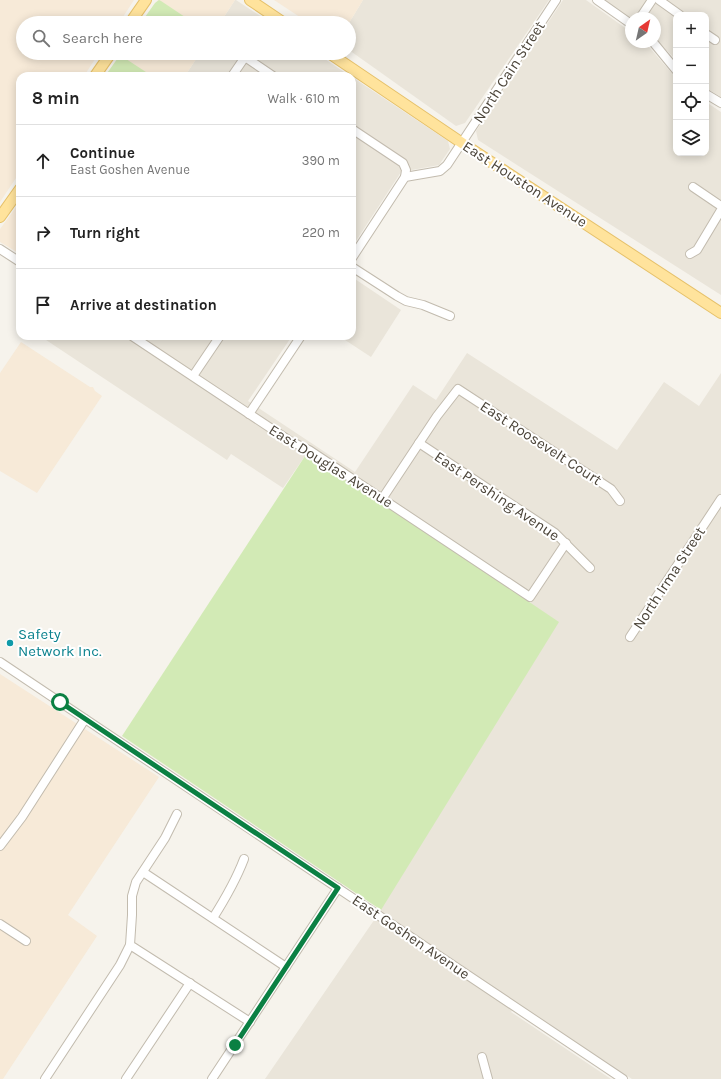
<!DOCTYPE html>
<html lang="en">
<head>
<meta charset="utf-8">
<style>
  :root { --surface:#fff; --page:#f2f2f2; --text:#222; --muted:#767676; --line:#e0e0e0 }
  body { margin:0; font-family:Karla,sans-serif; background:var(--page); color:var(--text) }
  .controls { position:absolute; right:12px; top:12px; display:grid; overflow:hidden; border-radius:8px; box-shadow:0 2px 10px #0003 }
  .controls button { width:36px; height:36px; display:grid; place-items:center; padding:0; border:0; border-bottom:1px solid var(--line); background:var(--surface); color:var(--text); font:20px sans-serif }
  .compass { position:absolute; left:625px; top:12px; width:36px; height:36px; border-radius:50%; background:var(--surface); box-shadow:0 2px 10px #0003; rotate:34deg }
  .stop { position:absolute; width:12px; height:12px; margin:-9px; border:3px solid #0b8043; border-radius:50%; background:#fff }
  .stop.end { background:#0b8043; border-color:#fff; box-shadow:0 1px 4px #0008 }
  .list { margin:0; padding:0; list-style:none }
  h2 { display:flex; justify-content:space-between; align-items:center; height:52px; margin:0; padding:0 16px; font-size:17px }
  h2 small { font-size:13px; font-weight:400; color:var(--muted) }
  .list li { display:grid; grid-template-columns:26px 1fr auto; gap:12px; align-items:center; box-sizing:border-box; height:72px; padding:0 16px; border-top:1px solid var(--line) }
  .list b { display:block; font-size:15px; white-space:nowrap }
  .list p { margin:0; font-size:13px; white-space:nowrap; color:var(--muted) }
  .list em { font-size:13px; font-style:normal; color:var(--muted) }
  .icon { flex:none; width:22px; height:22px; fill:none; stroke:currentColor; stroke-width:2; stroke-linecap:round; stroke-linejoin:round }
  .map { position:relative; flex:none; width:721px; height:1079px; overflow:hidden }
  .search { position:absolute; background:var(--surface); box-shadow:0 2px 10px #0003; left:16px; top:16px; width:340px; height:44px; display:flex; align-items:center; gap:10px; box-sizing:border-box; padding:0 14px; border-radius:22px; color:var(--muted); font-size:15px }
  .panel { position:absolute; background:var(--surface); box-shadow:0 2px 10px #0003; left:16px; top:72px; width:340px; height:268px; border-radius:12px }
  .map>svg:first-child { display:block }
  .residential { fill:#eae5da }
  .commercial { fill:#f7ead8 }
  .green { fill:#d2eab5 }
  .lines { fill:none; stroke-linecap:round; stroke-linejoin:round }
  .minor-casing { stroke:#c2bbae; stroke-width:10 }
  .major-casing { stroke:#e6c16a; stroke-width:12 }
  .minor { stroke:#fff; stroke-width:8 }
  .major { stroke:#ffe39c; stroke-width:10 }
  .route { stroke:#0b8043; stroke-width:5 }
  .culture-dot { fill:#0f9aa8; stroke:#fff; stroke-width:1.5 }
  .labels { text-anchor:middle; stroke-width:4; stroke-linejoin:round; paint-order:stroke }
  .street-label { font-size:15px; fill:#4b4439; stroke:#fff }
  .culture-label { font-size:15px; fill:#0d838f; stroke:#fff; text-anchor:start }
</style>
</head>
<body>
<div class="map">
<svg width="721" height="1079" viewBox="0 0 721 1079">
  <rect width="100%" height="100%" fill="#f6f3ec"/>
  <!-- residential -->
  <g class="residential">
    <path d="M 235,0 L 236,0 L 271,23 L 220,23 Z"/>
    <path d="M 363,0 L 549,0 L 465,123 L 456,126 L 349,50 L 349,23 Z"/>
    <path d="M 563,0 L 586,0 L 631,32 L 631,42 L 643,42 L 649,47 L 676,78 L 676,153 L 706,153 L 706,102 L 721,112 L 721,295 L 478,140 L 476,131 Z"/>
    <path d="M 605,0 L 721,0 L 721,97 L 706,88 L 706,15 L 676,15 L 676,60 L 655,38 L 655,18 L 634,17 L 629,18 Z"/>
    <path d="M 200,53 L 316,53 L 350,76 L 185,76 Z"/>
    <path d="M 352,77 L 448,141 L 450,149 L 439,165 L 401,172 L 352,247 Z"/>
    <path d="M 352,277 L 401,310 L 371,357 L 339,336 L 352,336 Z"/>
    <path d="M 40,336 L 292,336 L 248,401 L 355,472 L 413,385 L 436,400 L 467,353 L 617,450 L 664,382 L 699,406 L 721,373 L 721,1079 L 632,1079 L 517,1003 L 511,1012 L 611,1079 L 265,1079 L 381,910 L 307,453 L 283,488 L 231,454 L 227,460 Z"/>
  </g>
  <!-- commercial -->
  <g class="commercial">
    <path d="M 0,0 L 134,0 L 119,23 L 23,23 L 23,53 L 99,53 L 84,76 L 20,76 L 20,172 L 0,202 Z"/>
    <path d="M 158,0 L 235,0 L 220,23 L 142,23 Z"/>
    <path d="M 274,0 L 363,0 L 349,23 L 309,23 Z"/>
    <path d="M 122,53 L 200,53 L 185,76 L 106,76 Z"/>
    <path d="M 20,202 L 20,254 L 0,242 L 0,229 Z"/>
    <path d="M 21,342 L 90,387 L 93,387 L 95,391 L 102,396 L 37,493 L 0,471 L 0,373 Z"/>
    <path d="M 0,674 L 159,777 L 68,915 L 97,936 L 3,1079 L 0,1079 Z"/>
  </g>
  <!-- green -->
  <g class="green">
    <path d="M 159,0 L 161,1 L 194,23 L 147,23 L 145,17 L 155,3 Z"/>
    <path d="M 120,55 L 152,76 L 105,76 Z"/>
    <path d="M 307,453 L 559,622 L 381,910 L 122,736 Z"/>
  </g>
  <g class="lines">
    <!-- minor casing -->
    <g class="minor-casing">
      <g id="minor">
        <path d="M 597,0 L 631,24"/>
        <path d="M 659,0 L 680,15"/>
        <path d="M 640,18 L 652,0"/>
        <path d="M 706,34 L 715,40"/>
        <path d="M 653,42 L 676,70"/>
        <path d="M 232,76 L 245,57 L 273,76"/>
        <path d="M 706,94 L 721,103"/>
        <path d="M 352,129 L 403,163 L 406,170 L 405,177"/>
        <path d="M 693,187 L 721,206"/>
        <path d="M 0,249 L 20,262"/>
        <path d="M 690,254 L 697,250 L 721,210"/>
        <path d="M 352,258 L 405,177 L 440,171 L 447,165 L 556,0"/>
        <path d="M 352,267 L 397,296 L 406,301 L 423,305 L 450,316"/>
        <path d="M 132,336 L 290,441 L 309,450 L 530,597 L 566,543"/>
        <path d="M 193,376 L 220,336"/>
        <path d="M 249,414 L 301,336"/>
        <path d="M 419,443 L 555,533 L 590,568"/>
        <path d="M 382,499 L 437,416 L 458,389 L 611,489 L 620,501"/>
        <path d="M 630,637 L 721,499"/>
        <path d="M 0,662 L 623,1079"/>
        <path d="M 177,814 L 165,838 L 136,882 L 132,896 L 132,915 L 130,945 L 250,1022"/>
        <path d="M 0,846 L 22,817 L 85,719"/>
        <path d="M 143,872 L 286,967"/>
        <path d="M 213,918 C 225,899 236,880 244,859"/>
        <path d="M 0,924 L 26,941"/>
        <path d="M 482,1057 L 488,1079"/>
        <path d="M 45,1079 L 120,965 L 130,945"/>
        <path d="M 126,1079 L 190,983"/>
        <path d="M 212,1079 L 338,888"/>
      </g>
    </g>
    <!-- major casing -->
    <g class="major-casing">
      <g id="major">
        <path d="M 250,0 L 284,23"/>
        <path d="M 130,23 L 146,0"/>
        <path d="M 329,53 L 462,143 L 721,313"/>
        <path d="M 95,76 L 111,53"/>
        <path d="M 0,217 L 20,189"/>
      </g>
    </g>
    <!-- minor -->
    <use href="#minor" class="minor"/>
    <!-- major -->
    <use href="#major" class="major"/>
  </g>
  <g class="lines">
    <!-- route -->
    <path class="route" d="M 60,702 L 338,888 L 235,1045"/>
  </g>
  <!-- markers -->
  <circle class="culture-dot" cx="10" cy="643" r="4"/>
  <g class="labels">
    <!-- street labels -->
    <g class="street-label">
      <text transform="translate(509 72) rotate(-57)" y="5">North Cain Street</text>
      <text transform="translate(525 184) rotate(33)" y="5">East Houston Avenue</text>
      <text transform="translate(541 443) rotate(33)" y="5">East Roosevelt Court</text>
      <text transform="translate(331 466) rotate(32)" y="5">East Douglas Avenue</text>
      <text transform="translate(497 496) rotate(34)" y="5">East Pershing Avenue</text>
      <text transform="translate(669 578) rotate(-57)" y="5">North Irma Street</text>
      <text transform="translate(411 937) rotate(34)" y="5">East Goshen Avenue</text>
    </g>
    <!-- culture labels -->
    <g class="culture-label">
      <text x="18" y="639">Safety<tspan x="18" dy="17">Network Inc.</tspan></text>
    </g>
  </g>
</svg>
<div class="controls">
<button>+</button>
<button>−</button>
<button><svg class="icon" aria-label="locate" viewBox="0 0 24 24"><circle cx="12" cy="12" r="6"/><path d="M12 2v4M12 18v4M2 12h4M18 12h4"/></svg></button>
<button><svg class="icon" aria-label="layers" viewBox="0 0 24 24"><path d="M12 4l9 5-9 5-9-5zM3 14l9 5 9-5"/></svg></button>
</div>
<svg class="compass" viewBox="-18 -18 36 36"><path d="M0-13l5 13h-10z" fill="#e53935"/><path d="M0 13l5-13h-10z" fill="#767676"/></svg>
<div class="stop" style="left:60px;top:702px"></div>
<div class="stop end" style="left:235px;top:1045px"></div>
<div class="search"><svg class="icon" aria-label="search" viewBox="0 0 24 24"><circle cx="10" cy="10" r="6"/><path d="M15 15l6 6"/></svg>Search here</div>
<section class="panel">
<h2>8 min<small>Walk · 610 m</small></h2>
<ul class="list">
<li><svg class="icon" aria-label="ahead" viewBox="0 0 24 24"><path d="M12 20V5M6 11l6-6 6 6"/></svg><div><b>Continue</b><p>East Goshen Avenue</p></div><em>390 m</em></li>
<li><svg class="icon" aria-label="right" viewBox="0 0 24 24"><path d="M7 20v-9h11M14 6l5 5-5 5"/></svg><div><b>Turn right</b></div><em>220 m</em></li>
<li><svg class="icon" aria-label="arrive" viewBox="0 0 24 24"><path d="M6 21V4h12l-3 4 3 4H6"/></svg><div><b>Arrive at destination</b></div></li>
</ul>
</section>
</div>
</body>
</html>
